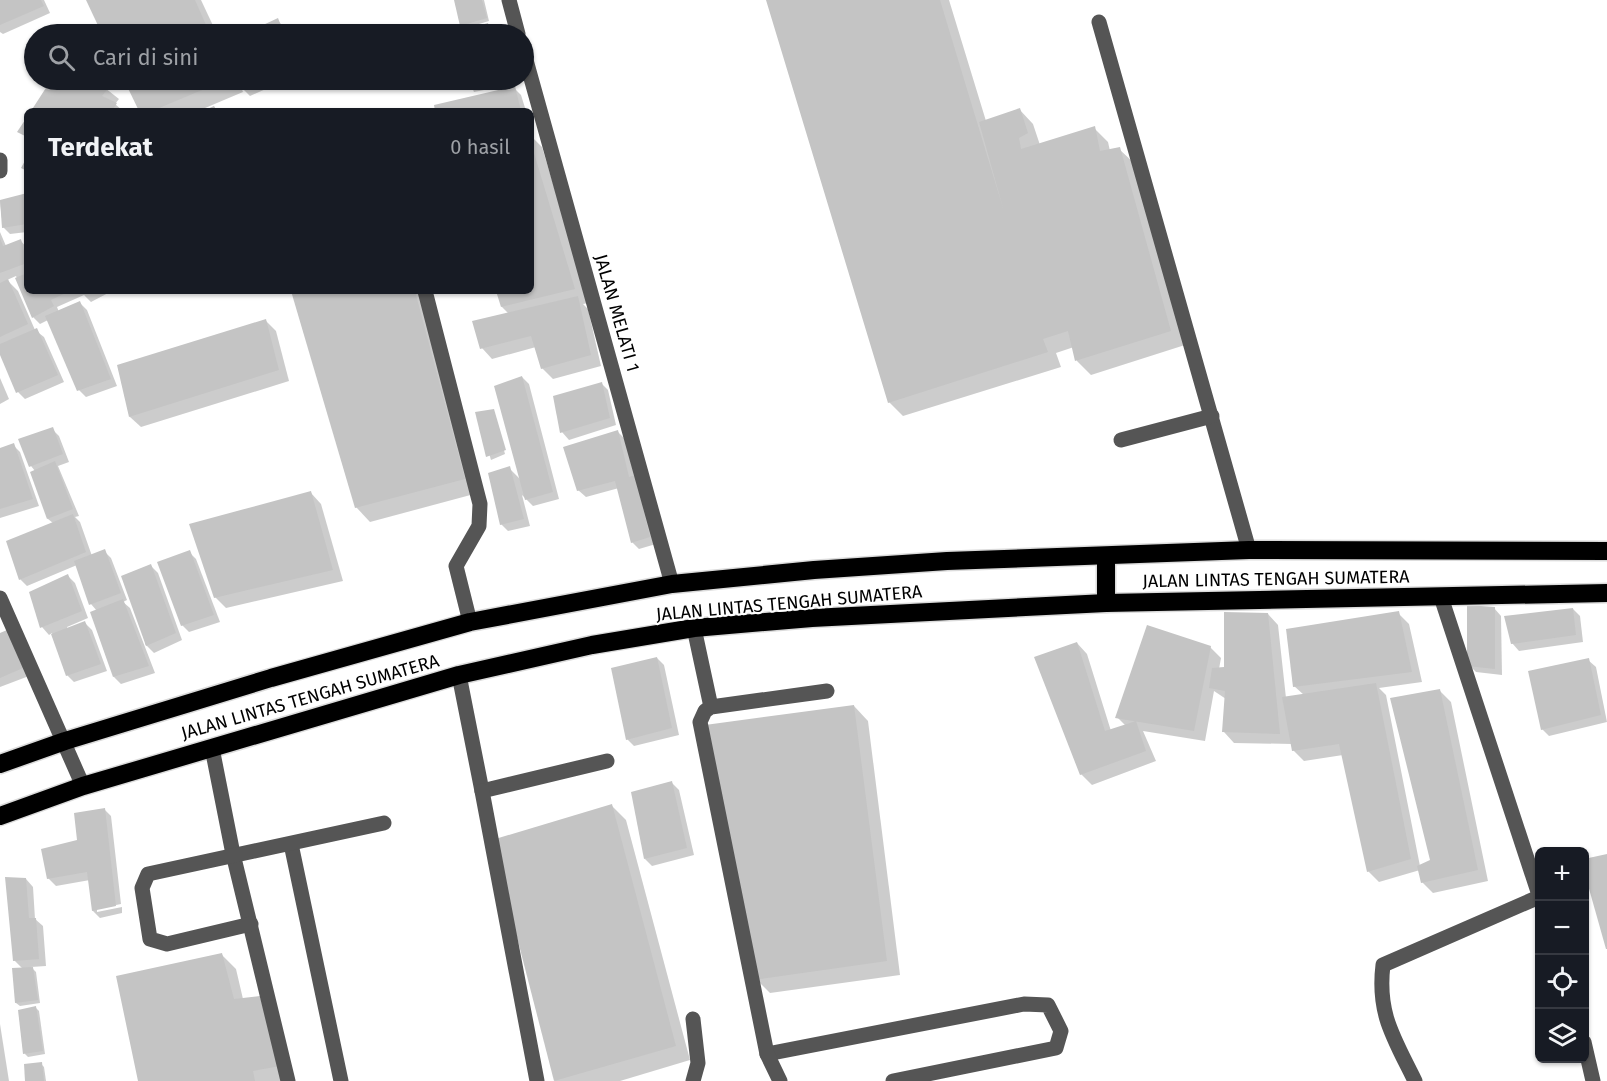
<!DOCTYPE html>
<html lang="id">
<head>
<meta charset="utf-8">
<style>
  :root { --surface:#171b24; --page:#20242c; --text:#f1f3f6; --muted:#9ea1a6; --line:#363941 }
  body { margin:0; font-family:"Fira Sans",sans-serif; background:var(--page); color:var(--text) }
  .controls { position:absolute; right:18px; bottom:18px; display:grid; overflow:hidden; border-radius:9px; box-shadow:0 2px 4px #0004 }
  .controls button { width:54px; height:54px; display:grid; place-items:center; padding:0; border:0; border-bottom:2px solid var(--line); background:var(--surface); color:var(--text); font:30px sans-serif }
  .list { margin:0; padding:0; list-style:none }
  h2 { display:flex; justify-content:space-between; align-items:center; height:78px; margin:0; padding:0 24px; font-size:26px }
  h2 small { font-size:20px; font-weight:400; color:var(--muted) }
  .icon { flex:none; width:33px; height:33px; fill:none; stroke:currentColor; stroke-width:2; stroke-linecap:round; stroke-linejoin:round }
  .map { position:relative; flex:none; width:1607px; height:1081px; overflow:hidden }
  .search { position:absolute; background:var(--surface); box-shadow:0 2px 4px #0004; left:24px; top:24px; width:510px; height:66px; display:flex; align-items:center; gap:15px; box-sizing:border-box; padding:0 21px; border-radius:33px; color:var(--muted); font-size:22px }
  .panel { position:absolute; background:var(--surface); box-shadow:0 2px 4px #0004; left:24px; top:108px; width:510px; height:186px; border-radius:9px }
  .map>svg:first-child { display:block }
  .shadow { fill:#0003 }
  .building { fill:#c4c4c4 }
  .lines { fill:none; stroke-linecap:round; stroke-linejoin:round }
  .highway-casing { stroke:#dbdbdb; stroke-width:21 }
  .minor { stroke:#555; stroke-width:15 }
  .highway { stroke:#000; stroke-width:18 }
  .labels { text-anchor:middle; stroke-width:4.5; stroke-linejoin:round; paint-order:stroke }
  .street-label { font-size:18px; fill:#000; stroke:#fff }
</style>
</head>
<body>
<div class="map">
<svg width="1607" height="1081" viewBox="0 0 1607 1081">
  <rect width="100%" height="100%" fill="#fff"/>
  <!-- shadow -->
  <g class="shadow">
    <path d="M 0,0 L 44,0 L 50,13 L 3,34 L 0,32 Z"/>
    <path d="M 87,0 L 201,0 L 217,34 L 104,34 Z"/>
    <path d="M 484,0 L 489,21 L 469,27 L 470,30 L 488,25 L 495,34 L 453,34 L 467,31 L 462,26 L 456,1 Z"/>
    <path d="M 767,0 L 949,0 L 986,121 L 1019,109 L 1033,124 L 1040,145 L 1094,128 L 1108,142 L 1110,151 L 1119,149 L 1134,163 L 1185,345 L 1091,375 L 1077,361 L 1074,347 L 1056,353 L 1061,367 L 903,416 L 889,402 Z"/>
    <path d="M 278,20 L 288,34 L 247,34 Z"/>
    <path d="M 52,80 L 95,80 L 119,99 L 115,104 L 123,111 L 32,111 Z"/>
    <path d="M 126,80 L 286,80 L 250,96 L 241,87 L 243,92 L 198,111 L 141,111 Z"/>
    <path d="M 469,80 L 507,80 L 509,85 L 474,92 Z"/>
    <path d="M 514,88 L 521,95 L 526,111 L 437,111 Z"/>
    <path d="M 531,136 L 542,147 L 589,303 L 583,304 L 588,309 L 601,366 L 553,379 L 542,368 L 536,347 L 492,359 L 482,348 L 509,314 L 502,307 L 498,291 L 531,291 Z"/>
    <path d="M 27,195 L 27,232 L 10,234 L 3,227 L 0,201 Z"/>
    <path d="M 0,232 L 6,246 L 21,241 L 27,248 L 27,291 L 112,291 L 91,302 L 84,295 L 57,307 L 59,312 L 80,303 L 87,310 L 117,386 L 86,397 L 79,390 L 48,320 L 40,324 L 33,317 L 16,276 L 7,280 L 18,291 L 35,330 L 44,337 L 64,382 L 25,399 L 18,392 L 0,353 Z"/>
    <path d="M 293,291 L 424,291 L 478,493 L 370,522 L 356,507 Z"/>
    <path d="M 265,320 L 276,331 L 289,381 L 141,427 L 130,417 L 119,366 Z"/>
    <path d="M 522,377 L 529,384 L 559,499 L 533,506 L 522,495 L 530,526 L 508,531 L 501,524 L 509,468 L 520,479 Z"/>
    <path d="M 0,378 L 9,399 L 0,404 Z"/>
    <path d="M 601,383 L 608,390 L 616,425 L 569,440 L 562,432 Z"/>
    <path d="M 493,410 L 505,454 L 491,460 L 477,413 Z"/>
    <path d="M 52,429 L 59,436 L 69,462 L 58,466 L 79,516 L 75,517 L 80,522 L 92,556 L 104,551 L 111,558 L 127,600 L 123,602 L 130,608 L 155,673 L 121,684 L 114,677 L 97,611 L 91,604 L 77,565 L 27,586 L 20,579 L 53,523 L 48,519 L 32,472 L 35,471 L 31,466 Z"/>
    <path d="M 618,432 L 625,439 L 656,544 L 639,549 L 632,542 L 619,488 L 586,497 L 578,490 Z"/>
    <path d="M 13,445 L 20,452 L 39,506 L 0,518 L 0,450 Z"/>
    <path d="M 311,493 L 321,504 L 343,581 L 226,608 L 215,597 Z"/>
    <path d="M 189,552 L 196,559 L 220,622 L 189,632 L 182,625 Z"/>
    <path d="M 151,566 L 158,573 L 182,640 L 154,653 L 145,644 Z"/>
    <path d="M 68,576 L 75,583 L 88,618 L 67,627 L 68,630 L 85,623 L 92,630 L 107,671 L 74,682 L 67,675 L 52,633 L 49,635 L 42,627 L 31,592 Z"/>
    <path d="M 1494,608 L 1501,616 L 1502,675 L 1476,672 L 1469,665 Z"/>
    <path d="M 1573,609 L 1580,616 L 1583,642 L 1519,651 L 1512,643 Z"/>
    <path d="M 1398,613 L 1409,624 L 1422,682 L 1379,688 L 1386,695 L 1420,866 L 1432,861 L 1440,691 L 1451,702 L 1488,881 L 1433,893 L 1422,882 L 1420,870 L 1379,882 L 1368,871 L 1343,755 L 1304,761 L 1293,750 L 1292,744 L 1234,743 L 1224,732 L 1226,699 L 1214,691 L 1205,741 L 1143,731 L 1156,761 L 1092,785 L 1081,774 L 1077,643 L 1087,654 L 1111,731 L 1126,726 L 1117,717 L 1210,647 L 1221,658 L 1219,669 L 1225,668 L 1268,614 L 1278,625 L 1286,698 L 1304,695 L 1294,686 Z"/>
    <path d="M 0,635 L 29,676 L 0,687 Z"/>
    <path d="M 657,658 L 664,665 L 679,735 L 634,746 L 627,739 Z"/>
    <path d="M 1588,660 L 1596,667 L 1607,722 L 1549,736 L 1542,729 Z"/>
    <path d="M 854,706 L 868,721 L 900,975 L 770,993 L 756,979 Z"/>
    <path d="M 672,783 L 679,790 L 694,855 L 652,866 L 645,859 Z"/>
    <path d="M 612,806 L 626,820 L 690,1060 L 620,1081 L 555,1081 L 494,841 Z"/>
    <path d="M 104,809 L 111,816 L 121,904 L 97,909 L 97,912 L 122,907 L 122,913 L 100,918 L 93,911 L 90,880 L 56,886 L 48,878 Z"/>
    <path d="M 26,879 L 33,887 L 35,919 L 43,926 L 46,966 L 31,967 L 36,972 L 40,1003 L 20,1006 L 16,1003 L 23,969 L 14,960 Z"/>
    <path d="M 222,955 L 236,969 L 243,999 L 287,1081 L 139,1081 Z"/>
    <path d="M 36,1008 L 39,1011 L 45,1054 L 28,1057 L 25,1054 Z"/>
    <path d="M 0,1024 L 9,1081 L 0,1081 Z"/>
    <path d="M 41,1064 L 44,1067 L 46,1081 L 27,1081 Z"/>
  </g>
  <!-- building -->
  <g class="building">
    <path d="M 0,0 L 41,0 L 44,6 L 0,25 Z"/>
    <path d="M 86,0 L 195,0 L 210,34 L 102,34 Z"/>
    <path d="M 454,0 L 482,0 L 487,18 L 460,26 Z"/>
    <path d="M 766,0 L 940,0 L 1003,208 L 979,122 L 1020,108 L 1028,133 L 1019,138 L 1021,149 L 1095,126 L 1100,151 L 1120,147 L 1171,331 L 1075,361 L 1068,331 L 1043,339 L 1048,352 L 888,403 Z"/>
    <path d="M 278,18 L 284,34 L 244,34 Z"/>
    <path d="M 488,23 L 491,34 L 450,34 Z"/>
    <path d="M 51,80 L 98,80 L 109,87 L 102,96 L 117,103 L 112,111 L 31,111 Z"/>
    <path d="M 124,80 L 226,80 L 152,111 L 139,111 Z"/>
    <path d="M 238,80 L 264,80 L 242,90 Z"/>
    <path d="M 467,80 L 506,80 L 506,82 L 469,90 Z"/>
    <path d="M 515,86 L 521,111 L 435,111 L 434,105 Z"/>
    <path d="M 214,106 L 217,111 L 203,111 Z"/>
    <path d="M 27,117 L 27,137 L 17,132 Z"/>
    <path d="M 531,143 L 575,289 L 501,307 L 496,291 L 531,291 Z"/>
    <path d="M 27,157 L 27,171 L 21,168 Z"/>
    <path d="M 27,193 L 27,224 L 2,228 L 0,200 Z"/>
    <path d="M 0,238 L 3,246 L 21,239 L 27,263 L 0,273 Z"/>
    <path d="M 27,273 L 27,291 L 70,291 L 51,300 L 54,306 L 32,318 L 15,278 Z"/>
    <path d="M 8,279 L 28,324 L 0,337 L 0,283 Z"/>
    <path d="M 291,291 L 415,291 L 465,479 L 355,508 Z"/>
    <path d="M 578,296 L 591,355 L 541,369 L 531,336 L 480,349 L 472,321 Z"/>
    <path d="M 80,301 L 111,379 L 77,391 L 45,316 Z"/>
    <path d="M 266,319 L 279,370 L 129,417 L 117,365 Z"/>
    <path d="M 37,328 L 58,375 L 16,393 L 0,355 L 0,344 Z"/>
    <path d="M 522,376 L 553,492 L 525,500 L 494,386 Z"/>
    <path d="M 602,382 L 610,418 L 560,433 L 553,396 Z"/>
    <path d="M 494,409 L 506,450 L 486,457 L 475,412 Z"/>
    <path d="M 53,427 L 63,454 L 29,467 L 18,439 Z"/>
    <path d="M 618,430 L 629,477 L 635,475 L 650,537 L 631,543 L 615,481 L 577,491 L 563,447 Z"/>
    <path d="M 14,443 L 33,499 L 0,509 L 0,448 Z"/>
    <path d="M 55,461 L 73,509 L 47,519 L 30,472 Z"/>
    <path d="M 510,466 L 524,519 L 500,525 L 488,473 Z"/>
    <path d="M 311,491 L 333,570 L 214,598 L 189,524 Z"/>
    <path d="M 73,514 L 86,552 L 19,580 L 6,541 Z"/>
    <path d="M 105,549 L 121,593 L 89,605 L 74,561 Z"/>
    <path d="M 190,550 L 214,615 L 181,626 L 157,562 Z"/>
    <path d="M 151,564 L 176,633 L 146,646 L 121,576 Z"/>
    <path d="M 68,574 L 82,611 L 40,628 L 29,592 Z"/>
    <path d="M 123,599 L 149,666 L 113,677 L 90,612 Z"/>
    <path d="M 1467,605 L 1495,607 L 1495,669 L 1467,666 Z"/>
    <path d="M 1573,608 L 1576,635 L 1511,644 L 1504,616 Z"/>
    <path d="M 1399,611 L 1412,672 L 1293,687 L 1286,629 Z"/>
    <path d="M 1224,612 L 1268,613 L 1280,734 L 1222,732 L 1225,691 L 1209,688 L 1212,668 L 1224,667 Z"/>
    <path d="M 85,621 L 101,664 L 66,676 L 51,634 Z"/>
    <path d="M 1147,625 L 1211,646 L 1194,731 L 1115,718 Z"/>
    <path d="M 7,630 L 23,668 L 0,678 L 0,633 Z"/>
    <path d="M 1077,642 L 1105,731 L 1136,721 L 1146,751 L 1080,775 L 1034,657 Z"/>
    <path d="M 657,657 L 672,728 L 626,740 L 611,668 Z"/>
    <path d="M 1589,658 L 1601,715 L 1541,730 L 1528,671 Z"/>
    <path d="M 1376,683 L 1411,859 L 1367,872 L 1339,744 L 1292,751 L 1282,697 Z"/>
    <path d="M 1440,689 L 1478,870 L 1421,883 L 1417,866 L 1430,860 L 1390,698 Z"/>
    <path d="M 854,705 L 887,961 L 754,980 L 705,725 Z"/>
    <path d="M 672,781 L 687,848 L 644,859 L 631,792 Z"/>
    <path d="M 612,804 L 676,1046 L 554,1081 L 492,840 Z"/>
    <path d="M 105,808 L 116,906 L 92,911 L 87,872 L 47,879 L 41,849 L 77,840 L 74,813 Z"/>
    <path d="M 1607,854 L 1607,949 L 1606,949 L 1584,871 L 1584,859 Z"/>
    <path d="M 5,877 L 26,878 L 29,918 L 36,918 L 39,959 L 13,961 Z"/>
    <path d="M 222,953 L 234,999 L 260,996 L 280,1066 L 253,1071 L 255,1081 L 138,1081 L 116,976 Z"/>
    <path d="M 33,967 L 38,1000 L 15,1003 L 12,968 Z"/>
    <path d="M 36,1006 L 43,1051 L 23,1054 L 18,1010 Z"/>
    <path d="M 42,1062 L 44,1081 L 25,1081 L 24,1064 Z"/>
  </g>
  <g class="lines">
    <!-- highway casing -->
    <g class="highway-casing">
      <g id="highway">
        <path d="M 1106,556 L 1106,603"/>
        <path d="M 0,764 L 65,741 L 271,678 L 470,622 L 672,584 L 814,570 L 947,561 L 1249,550 L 1607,551"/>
        <path d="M 0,816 L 83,786 L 459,675 L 592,645 L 694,628 L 812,618 L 1106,603 L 1607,593"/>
      </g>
    </g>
    <!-- minor -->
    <g class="minor">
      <path d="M 509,0 L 518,34"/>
      <path d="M 1099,22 L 1249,550"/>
      <path d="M 524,53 L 672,584"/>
      <path d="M 0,160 L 0,171"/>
      <path d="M 425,291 L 480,504 L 479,526 L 456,566 L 470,622"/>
      <path d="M 1121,440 L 1212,416"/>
      <path d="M 1441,597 L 1540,898"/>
      <path d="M 0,598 L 83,786"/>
      <path d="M 694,628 L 711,707"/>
      <path d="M 459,675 L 482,791 L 607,761"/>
      <path d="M 212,748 L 233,854 L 288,1081"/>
      <path d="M 482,791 L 537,1081"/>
      <path d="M 291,844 L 341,1081"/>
      <path d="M 251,924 L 167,944 L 150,939 L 142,888 L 148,874 L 384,823"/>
      <path d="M 1584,1042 L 1593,1081"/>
      <path d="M 767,1054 L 1024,1004 L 1048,1005 L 1061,1031 L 1056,1048 L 893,1081"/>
      <path d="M 693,1081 L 698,1063 L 693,1019"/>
      <path d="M 780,1081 L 767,1054 L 700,722 L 705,711 L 711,707 L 827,691"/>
      <path d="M 1415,1081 C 1394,1038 1377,1014 1383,965 L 1539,897"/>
    </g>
    <!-- highway -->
    <use href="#highway" class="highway"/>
  </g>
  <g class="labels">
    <!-- street labels -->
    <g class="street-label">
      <text transform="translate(617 313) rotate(74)" y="6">JALAN MELATI 1</text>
      <text transform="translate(1276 579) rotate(-1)" y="6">JALAN LINTAS TENGAH SUMATERA</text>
      <text transform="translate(789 603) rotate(-5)" y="6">JALAN LINTAS TENGAH SUMATERA</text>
      <text transform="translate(310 697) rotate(-16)" y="6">JALAN LINTAS TENGAH SUMATERA</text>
    </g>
  </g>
</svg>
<div class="controls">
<button>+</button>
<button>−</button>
<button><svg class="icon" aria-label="locate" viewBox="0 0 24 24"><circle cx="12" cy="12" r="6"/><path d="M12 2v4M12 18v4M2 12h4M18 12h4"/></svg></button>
<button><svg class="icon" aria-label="layers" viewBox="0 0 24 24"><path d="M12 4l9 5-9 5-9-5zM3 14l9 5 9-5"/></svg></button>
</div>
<div class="search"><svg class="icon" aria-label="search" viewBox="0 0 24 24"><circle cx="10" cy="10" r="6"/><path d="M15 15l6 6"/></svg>Cari di sini</div>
<section class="panel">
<h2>Terdekat<small>0 hasil</small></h2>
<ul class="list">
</ul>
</section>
</div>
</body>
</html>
